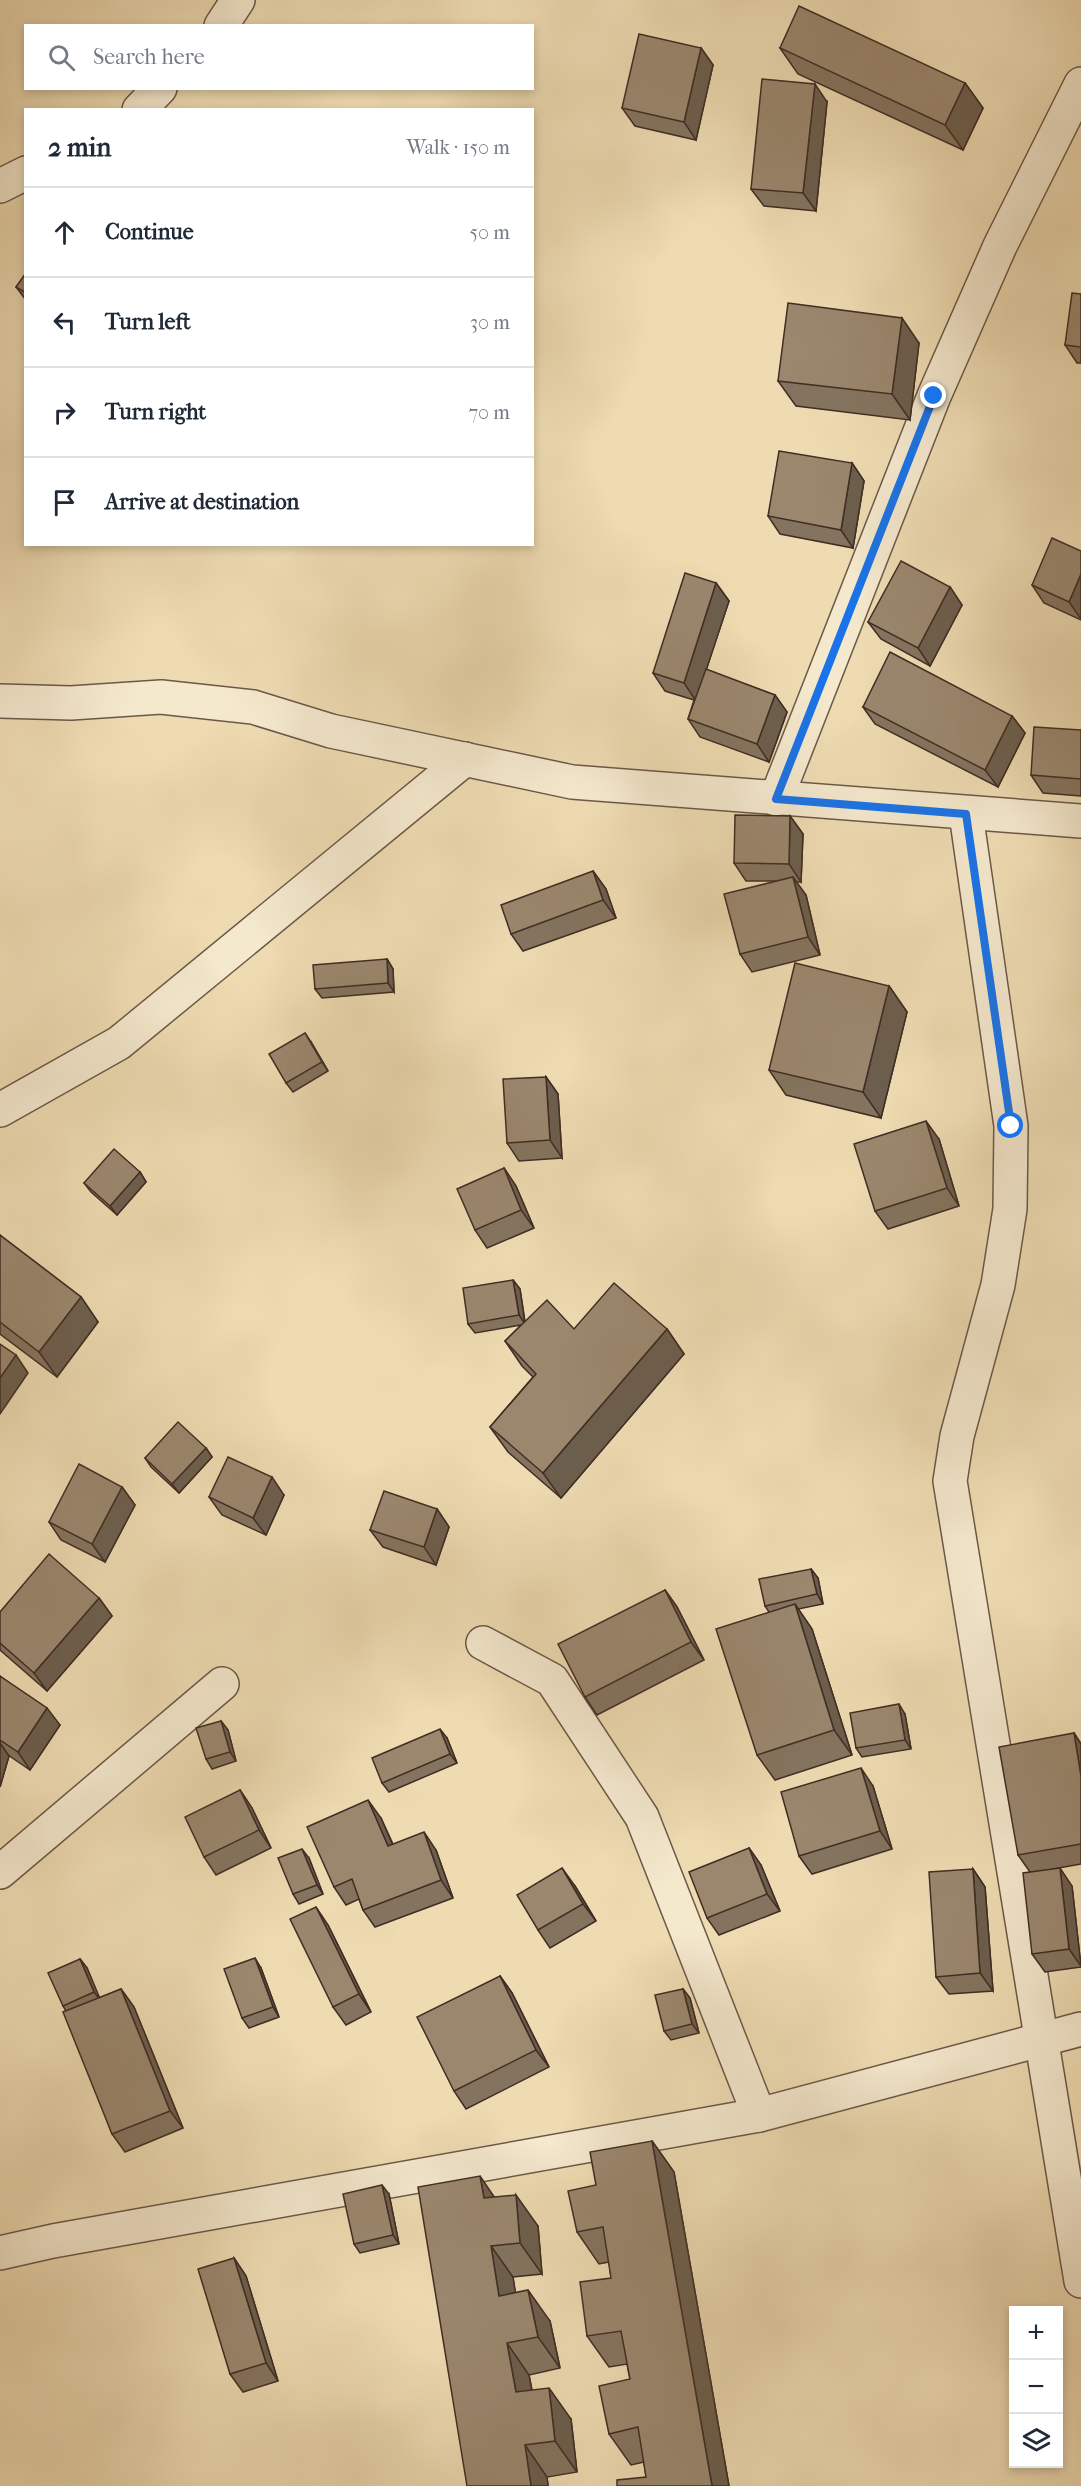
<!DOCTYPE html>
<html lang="en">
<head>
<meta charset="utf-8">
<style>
  :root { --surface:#fff; --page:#f2f2f3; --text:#1f2937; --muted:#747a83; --line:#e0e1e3 }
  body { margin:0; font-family:"IM FELL French Canon",serif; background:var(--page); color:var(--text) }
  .controls { position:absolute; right:18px; bottom:18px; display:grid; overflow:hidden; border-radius:0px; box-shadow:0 3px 9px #0003 }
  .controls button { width:54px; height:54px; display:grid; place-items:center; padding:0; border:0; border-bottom:2px solid var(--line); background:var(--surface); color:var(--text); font:30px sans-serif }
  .stop { position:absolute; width:18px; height:18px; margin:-14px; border:4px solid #1a73e8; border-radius:50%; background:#fff }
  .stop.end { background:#1a73e8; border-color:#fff; box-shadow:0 2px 6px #0008 }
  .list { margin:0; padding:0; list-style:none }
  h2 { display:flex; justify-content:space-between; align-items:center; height:78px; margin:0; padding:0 24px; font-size:26px }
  h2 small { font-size:20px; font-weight:400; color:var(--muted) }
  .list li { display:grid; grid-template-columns:39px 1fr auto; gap:18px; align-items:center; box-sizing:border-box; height:90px; padding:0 24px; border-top:2px solid var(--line) }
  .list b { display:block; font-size:22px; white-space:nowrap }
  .list em { font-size:20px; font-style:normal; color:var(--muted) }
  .icon { flex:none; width:33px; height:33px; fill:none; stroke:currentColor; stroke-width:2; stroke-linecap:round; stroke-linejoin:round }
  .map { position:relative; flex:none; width:1081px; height:2486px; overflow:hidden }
  .search { position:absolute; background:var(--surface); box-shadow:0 3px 9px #0003; left:24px; top:24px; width:510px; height:66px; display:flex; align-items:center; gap:15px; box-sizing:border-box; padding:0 21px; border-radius:0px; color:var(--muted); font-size:22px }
  .panel { position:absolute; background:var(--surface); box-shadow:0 3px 9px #0003; left:24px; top:108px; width:510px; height:438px; border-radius:0px }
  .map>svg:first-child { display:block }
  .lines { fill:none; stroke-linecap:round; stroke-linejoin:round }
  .minor-casing { stroke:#6c5848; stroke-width:36 }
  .tertiary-casing { stroke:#6c5848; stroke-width:36 }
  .minor { stroke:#f4e8cd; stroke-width:33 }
  .tertiary { stroke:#f4e8cd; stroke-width:33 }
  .wall { fill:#84745f; stroke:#402d24; stroke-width:1.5 }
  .shaded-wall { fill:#6c5e4d; stroke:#402d24; stroke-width:1.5 }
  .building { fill:#9a876e; stroke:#402d24; stroke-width:1.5 }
  .route { stroke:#1a73e8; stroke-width:8 }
</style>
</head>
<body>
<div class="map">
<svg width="1081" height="2486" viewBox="0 0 1081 2486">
  <rect width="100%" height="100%" fill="#eedbb2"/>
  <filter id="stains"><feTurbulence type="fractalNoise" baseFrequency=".00333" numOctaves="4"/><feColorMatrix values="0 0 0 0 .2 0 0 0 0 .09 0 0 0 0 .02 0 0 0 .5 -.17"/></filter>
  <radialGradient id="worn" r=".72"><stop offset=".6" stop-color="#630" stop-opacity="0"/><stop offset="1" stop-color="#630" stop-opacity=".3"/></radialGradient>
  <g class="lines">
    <!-- minor casing -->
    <g class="minor-casing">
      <g id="minor">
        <path d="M 0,701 L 71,703 L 161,697 L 253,707 L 331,731 L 572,782 L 1081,821"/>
        <path d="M 776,799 L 934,396 L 1000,246 L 1081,84"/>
        <path d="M 966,814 L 1011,1126 L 1010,1209 L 998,1285 L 957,1436 L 950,1481 L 1081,2281"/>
        <path d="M 0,1110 L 119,1043 L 465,759"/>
        <path d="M 483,1643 L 552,1680 L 642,1817 L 759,2115"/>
        <path d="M 0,1872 L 222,1684"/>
        <path d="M 0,2253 L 53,2241 L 759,2115 L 1081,2029"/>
      </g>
    </g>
    <!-- tertiary casing -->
    <g class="tertiary-casing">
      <g id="tertiary">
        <path d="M 221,26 L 238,0"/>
        <path d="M 139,110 L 160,88"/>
        <path d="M 0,186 L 26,173"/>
      </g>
    </g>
    <!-- minor -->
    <use href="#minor" class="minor"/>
    <!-- tertiary -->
    <use href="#tertiary" class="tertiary"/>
  </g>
  <!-- wall -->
  <g class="wall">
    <path d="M 701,48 L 713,65 L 696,140 L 635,126 L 622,108 Z"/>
    <path d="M 780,48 L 965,83 L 983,108 L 963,150 L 798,74 Z"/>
    <path d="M 827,102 L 816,211 L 764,206 L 751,189 Z"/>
    <path d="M 26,273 L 26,300 L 16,287 Z"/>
    <path d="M 1081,294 L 1081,363 L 1077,363 L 1065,345 Z"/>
    <path d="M 919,343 L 910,420 L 796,406 L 778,381 Z"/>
    <path d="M 852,463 L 864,481 L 853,548 L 780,534 L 768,516 Z"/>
    <path d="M 1081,551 L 1081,620 L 1044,603 L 1032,585 Z"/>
    <path d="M 716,583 L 729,601 L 706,670 L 775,695 L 787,712 L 769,762 L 700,737 L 688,719 L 694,700 L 665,691 L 653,673 Z"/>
    <path d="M 950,587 L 962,605 L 930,666 L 881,639 L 868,622 Z"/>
    <path d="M 863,707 L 1012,716 L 1025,733 L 998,787 L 875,724 Z"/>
    <path d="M 1081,730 L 1081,796 L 1043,793 L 1031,775 Z"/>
    <path d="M 790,816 L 803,834 L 801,882 L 796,882 L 806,895 L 820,955 L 752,972 L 740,954 L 776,881 L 746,881 L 734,863 Z"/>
    <path d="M 593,871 L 606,889 L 616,918 L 523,951 L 511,934 Z"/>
    <path d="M 387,959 L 393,969 L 394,992 L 322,998 L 315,989 Z"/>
    <path d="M 889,986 L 907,1012 L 881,1118 L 786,1095 L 769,1070 Z"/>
    <path d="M 311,1042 L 328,1071 L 293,1092 L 286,1083 Z"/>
    <path d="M 546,1077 L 558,1094 L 562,1158 L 519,1161 L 507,1143 Z"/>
    <path d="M 939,1139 L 959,1206 L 888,1229 L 875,1211 Z"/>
    <path d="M 504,1168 L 516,1186 L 534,1228 L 487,1248 L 475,1230 Z"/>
    <path d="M 140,1172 L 146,1182 L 117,1215 L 91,1192 L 84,1183 Z"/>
    <path d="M 0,1235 L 81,1297 L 98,1322 L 57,1377 L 0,1334 Z"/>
    <path d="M 513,1280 L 520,1289 L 525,1321 L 574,1329 L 667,1329 L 684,1354 L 561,1498 L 508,1452 L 490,1427 L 533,1377 L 522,1366 L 505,1341 L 521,1325 L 475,1333 L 468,1324 Z"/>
    <path d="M 206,1448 L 212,1457 L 179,1493 L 151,1467 L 145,1458 Z"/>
    <path d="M 122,1487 L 135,1505 L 105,1562 L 61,1540 L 49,1522 Z"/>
    <path d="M 284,1495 L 266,1535 L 222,1515 L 209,1497 Z"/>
    <path d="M 437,1509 L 449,1527 L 436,1565 L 383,1547 L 370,1530 Z"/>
    <path d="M 811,1569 L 818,1578 L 823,1604 L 798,1609 L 812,1629 L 852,1755 L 775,1780 L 757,1755 L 769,1612 L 765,1606 Z"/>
    <path d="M 665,1590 L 677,1607 L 704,1660 L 597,1715 L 585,1697 Z"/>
    <path d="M 99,1598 L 112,1616 L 47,1691 L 0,1650 L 0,1612 Z"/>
    <path d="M 0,1676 L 60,1725 L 30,1770 L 8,1755 L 9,1756 L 0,1787 Z"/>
    <path d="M 905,1714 L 911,1749 L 862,1757 L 856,1748 Z"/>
    <path d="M 221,1721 L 228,1730 L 236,1761 L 212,1769 L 206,1759 Z"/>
    <path d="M 1074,1733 L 1081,1744 L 1081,1864 L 1053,1869 L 1072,1886 L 1081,1967 L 1045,1972 L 1032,1954 L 1030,1872 L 1018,1855 Z"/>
    <path d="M 447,1738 L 457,1763 L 389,1792 L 382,1783 Z"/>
    <path d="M 873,1786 L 892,1849 L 812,1874 L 799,1856 Z"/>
    <path d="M 240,1790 L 252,1808 L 271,1848 L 216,1875 L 204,1857 Z"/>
    <path d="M 381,1818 L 393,1844 L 436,1850 L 453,1898 L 375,1927 L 363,1910 L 359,1899 L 346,1905 L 334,1887 Z"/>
    <path d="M 749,1848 L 761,1865 L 780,1911 L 719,1935 L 707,1918 Z"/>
    <path d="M 309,1858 L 323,1894 L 299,1904 L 293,1894 Z"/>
    <path d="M 973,1869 L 985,1887 L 993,1991 L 949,1994 L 936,1977 Z"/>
    <path d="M 575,1886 L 596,1921 L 550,1948 L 538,1930 Z"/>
    <path d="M 328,1925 L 371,2012 L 346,2025 L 333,2007 Z"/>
    <path d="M 80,1959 L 87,1968 L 99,1998 L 121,1989 L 134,2007 L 183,2128 L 125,2152 L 112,2134 L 66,2011 L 63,2006 Z"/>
    <path d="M 261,1968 L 279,2017 L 249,2028 L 242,2018 Z"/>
    <path d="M 500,1976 L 512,1993 L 549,2067 L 466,2109 L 454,2091 Z"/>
    <path d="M 683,1989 L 690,1998 L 699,2033 L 671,2040 L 664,2031 Z"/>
    <path d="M 652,2141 L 674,2172 L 729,2486 L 617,2486 L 646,2477 L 644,2462 L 631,2465 L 609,2434 L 630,2379 L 627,2364 L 609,2367 L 587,2336 L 611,2278 L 609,2262 L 599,2264 L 577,2232 L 596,2185 Z"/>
    <path d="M 389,2194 L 399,2244 L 360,2253 L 354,2244 Z"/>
    <path d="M 494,2197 L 538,2226 L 542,2274 L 513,2277 L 515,2292 L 550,2321 L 560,2368 L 529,2375 L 532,2390 L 571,2419 L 577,2472 L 547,2477 L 548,2486 L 467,2486 Z"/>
    <path d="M 234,2258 L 246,2276 L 278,2381 L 243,2392 L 230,2374 Z"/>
  </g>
  <!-- shaded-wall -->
  <g class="shaded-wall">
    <path d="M 701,48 L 713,65 L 696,140 L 684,122 Z"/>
    <path d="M 965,83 L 983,108 L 963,150 L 945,125 Z"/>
    <path d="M 815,84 L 827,102 L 816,211 L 803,193 Z"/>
    <path d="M 902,318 L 919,343 L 910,420 L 892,394 Z"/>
    <path d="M 852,463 L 864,481 L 853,548 L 841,530 Z"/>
    <path d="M 1081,574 L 1081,619 L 1069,602 Z"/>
    <path d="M 716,583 L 729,601 L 696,701 L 684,683 Z"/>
    <path d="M 950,587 L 962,605 L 930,666 L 918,648 Z"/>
    <path d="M 775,695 L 787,712 L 769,762 L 757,744 Z"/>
    <path d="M 1012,716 L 1025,733 L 998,787 L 985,770 Z"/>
    <path d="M 790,816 L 803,834 L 801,882 L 789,864 Z"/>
    <path d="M 593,871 L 606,889 L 616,918 L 603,900 Z"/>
    <path d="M 793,877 L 806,895 L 820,955 L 808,937 Z"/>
    <path d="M 387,959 L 393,969 L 394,992 L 388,983 Z"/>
    <path d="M 889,986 L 907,1012 L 881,1118 L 863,1092 Z"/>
    <path d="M 305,1033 L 311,1042 L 328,1071 L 322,1062 Z"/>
    <path d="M 546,1077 L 558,1094 L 562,1158 L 550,1140 Z"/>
    <path d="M 926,1121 L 939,1139 L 959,1206 L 947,1188 Z"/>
    <path d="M 504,1168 L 516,1186 L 534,1228 L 521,1210 Z"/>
    <path d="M 140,1172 L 146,1182 L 117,1215 L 110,1206 Z"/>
    <path d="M 513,1280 L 520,1289 L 525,1324 L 519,1315 Z"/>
    <path d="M 81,1297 L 98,1322 L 57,1377 L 39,1352 Z"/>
    <path d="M 667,1329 L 684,1354 L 561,1498 L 543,1473 Z"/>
    <path d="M 16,1355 L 28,1373 L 0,1414 L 0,1378 Z"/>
    <path d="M 206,1448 L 212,1457 L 179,1493 L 172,1484 Z"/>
    <path d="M 272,1477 L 284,1495 L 266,1535 L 253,1518 Z"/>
    <path d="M 122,1487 L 135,1505 L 105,1562 L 92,1544 Z"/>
    <path d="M 437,1509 L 449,1527 L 436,1565 L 424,1547 Z"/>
    <path d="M 811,1569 L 818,1578 L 823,1604 L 817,1594 Z"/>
    <path d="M 665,1590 L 677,1607 L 704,1660 L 691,1642 Z"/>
    <path d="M 99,1598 L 112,1616 L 47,1691 L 34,1673 Z"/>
    <path d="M 795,1604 L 812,1629 L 852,1755 L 834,1730 Z"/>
    <path d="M 899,1704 L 905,1714 L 911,1749 L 905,1740 Z"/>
    <path d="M 47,1708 L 60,1725 L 30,1770 L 18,1752 Z"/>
    <path d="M 221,1721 L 228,1730 L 236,1761 L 230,1752 Z"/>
    <path d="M 440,1729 L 447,1738 L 457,1763 L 450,1754 Z"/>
    <path d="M 1074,1733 L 1081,1744 L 1081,1776 Z"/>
    <path d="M 0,1743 L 9,1756 L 0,1787 Z"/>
    <path d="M 861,1768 L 873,1786 L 892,1849 L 880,1831 Z"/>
    <path d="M 240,1790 L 252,1808 L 271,1848 L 259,1830 Z"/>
    <path d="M 368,1800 L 381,1818 L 401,1864 L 388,1846 Z"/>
    <path d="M 424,1832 L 436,1850 L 453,1898 L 441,1880 Z"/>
    <path d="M 749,1848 L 761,1865 L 780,1911 L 767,1894 Z"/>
    <path d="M 302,1849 L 309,1858 L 323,1894 L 317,1885 Z"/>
    <path d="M 562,1868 L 575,1886 L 596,1921 L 583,1904 Z"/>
    <path d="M 1060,1868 L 1072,1886 L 1081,1966 L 1069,1949 Z"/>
    <path d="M 973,1869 L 985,1887 L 993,1991 L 980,1973 Z"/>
    <path d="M 316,1907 L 328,1925 L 371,2012 L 359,1994 Z"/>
    <path d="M 255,1958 L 261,1968 L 279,2017 L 273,2007 Z"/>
    <path d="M 80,1959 L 87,1968 L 101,2001 L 94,1992 Z"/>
    <path d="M 500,1976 L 512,1993 L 549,2067 L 536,2050 Z"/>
    <path d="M 121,1989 L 134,2007 L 183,2128 L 170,2111 Z"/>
    <path d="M 683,1989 L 690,1998 L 699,2033 L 692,2024 Z"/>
    <path d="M 652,2141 L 674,2172 L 729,2486 L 712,2486 Z"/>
    <path d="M 480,2176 L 501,2207 L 484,2198 Z"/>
    <path d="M 382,2185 L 389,2194 L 399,2244 L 393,2235 Z"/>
    <path d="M 516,2195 L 538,2226 L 542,2274 L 520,2243 Z"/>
    <path d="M 491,2246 L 513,2277 L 521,2327 L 499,2296 Z"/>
    <path d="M 234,2258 L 246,2276 L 278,2381 L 266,2363 Z"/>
    <path d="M 528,2290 L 550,2321 L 560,2368 L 538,2337 Z"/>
    <path d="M 507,2343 L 529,2375 L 538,2423 L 516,2392 Z"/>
    <path d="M 549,2388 L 571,2419 L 577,2472 L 555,2441 Z"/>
    <path d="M 525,2445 L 547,2477 L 548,2486 L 531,2486 Z"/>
  </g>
  <!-- building -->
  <g class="building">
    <path d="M 799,6 L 965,83 L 945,125 L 780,48 Z"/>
    <path d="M 639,34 L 701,48 L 684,122 L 622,108 Z"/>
    <path d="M 762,79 L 815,84 L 803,193 L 751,189 Z"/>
    <path d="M 26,273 L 26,293 L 16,287 Z"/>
    <path d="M 1072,293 L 1081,294 L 1081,347 L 1065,345 Z"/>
    <path d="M 788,303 L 902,318 L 892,394 L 778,381 Z"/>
    <path d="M 779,451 L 852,463 L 841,530 L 768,516 Z"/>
    <path d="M 1052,538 L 1081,551 L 1081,574 L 1069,602 L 1032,585 Z"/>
    <path d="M 901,561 L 950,587 L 918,648 L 868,622 Z"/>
    <path d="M 685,573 L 716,583 L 684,683 L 653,673 Z"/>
    <path d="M 890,652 L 1012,716 L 985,770 L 863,707 Z"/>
    <path d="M 706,669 L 775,695 L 757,744 L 688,719 Z"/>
    <path d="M 1034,727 L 1081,730 L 1081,779 L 1031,775 Z"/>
    <path d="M 735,815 L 790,816 L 789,864 L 734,863 Z"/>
    <path d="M 593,871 L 603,900 L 511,934 L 501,905 Z"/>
    <path d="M 793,877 L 808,937 L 740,954 L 724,894 Z"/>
    <path d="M 387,959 L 388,983 L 315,989 L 313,965 Z"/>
    <path d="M 795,963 L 889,986 L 863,1092 L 769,1070 Z"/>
    <path d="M 305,1033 L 322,1062 L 286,1083 L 269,1054 Z"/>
    <path d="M 546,1077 L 550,1140 L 507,1143 L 503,1079 Z"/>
    <path d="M 926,1121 L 947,1188 L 875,1211 L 854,1144 Z"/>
    <path d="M 114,1149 L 140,1172 L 110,1206 L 84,1183 Z"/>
    <path d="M 504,1168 L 521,1210 L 475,1230 L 457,1189 Z"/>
    <path d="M 0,1235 L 81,1297 L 39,1352 L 0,1322 Z"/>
    <path d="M 513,1280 L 519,1315 L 468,1324 L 463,1288 Z"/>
    <path d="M 614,1283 L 667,1329 L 543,1473 L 490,1427 L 536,1374 L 505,1341 L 547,1300 L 574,1329 Z"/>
    <path d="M 0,1344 L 16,1355 L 0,1378 Z"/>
    <path d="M 178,1422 L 206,1448 L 172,1484 L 145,1458 Z"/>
    <path d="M 228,1457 L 272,1477 L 253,1518 L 209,1497 Z"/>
    <path d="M 79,1464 L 122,1487 L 92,1544 L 49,1522 Z"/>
    <path d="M 384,1491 L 437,1509 L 424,1547 L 370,1530 Z"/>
    <path d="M 49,1554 L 99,1598 L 34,1673 L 0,1643 L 0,1612 Z"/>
    <path d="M 811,1569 L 817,1594 L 765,1606 L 759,1579 Z"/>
    <path d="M 665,1590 L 691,1642 L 585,1697 L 558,1644 Z"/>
    <path d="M 795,1604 L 834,1730 L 757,1755 L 716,1629 Z"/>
    <path d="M 0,1676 L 47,1708 L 18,1752 L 0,1740 Z"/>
    <path d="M 899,1704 L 905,1740 L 856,1748 L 850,1713 Z"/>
    <path d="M 221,1721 L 230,1752 L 206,1759 L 196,1728 Z"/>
    <path d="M 440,1729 L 450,1754 L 382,1783 L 372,1758 Z"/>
    <path d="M 1074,1733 L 1081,1776 L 1081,1844 L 1018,1855 L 999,1747 Z"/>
    <path d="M 861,1768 L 880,1831 L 799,1856 L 781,1792 Z"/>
    <path d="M 240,1790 L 259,1830 L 204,1857 L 185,1817 Z"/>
    <path d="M 368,1800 L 388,1846 L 424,1832 L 441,1880 L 363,1910 L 352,1879 L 334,1887 L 307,1827 Z"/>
    <path d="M 749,1848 L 767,1894 L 707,1918 L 689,1872 Z"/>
    <path d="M 302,1849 L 317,1885 L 293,1894 L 278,1858 Z"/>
    <path d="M 562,1868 L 583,1904 L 538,1930 L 517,1895 Z"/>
    <path d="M 1060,1868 L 1069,1949 L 1032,1954 L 1023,1873 Z"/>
    <path d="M 973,1869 L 980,1973 L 936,1977 L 929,1872 Z"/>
    <path d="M 316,1907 L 359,1994 L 333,2007 L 290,1919 Z"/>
    <path d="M 255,1958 L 273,2007 L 242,2018 L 224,1969 Z"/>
    <path d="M 80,1959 L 94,1992 L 63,2006 L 48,1973 Z"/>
    <path d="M 500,1976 L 536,2050 L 454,2091 L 417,2017 Z"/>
    <path d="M 121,1989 L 170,2111 L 112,2134 L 63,2012 Z"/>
    <path d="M 683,1989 L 692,2024 L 664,2031 L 655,1995 Z"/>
    <path d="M 652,2141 L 712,2486 L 617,2486 L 617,2480 L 646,2477 L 638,2427 L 609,2434 L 599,2386 L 630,2379 L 621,2331 L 587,2336 L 580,2282 L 611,2278 L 603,2227 L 577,2232 L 568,2191 L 596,2185 L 590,2152 Z"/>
    <path d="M 480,2176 L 484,2198 L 516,2195 L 520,2243 L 491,2246 L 499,2296 L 528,2290 L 538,2337 L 507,2343 L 516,2392 L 549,2388 L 555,2441 L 525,2445 L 531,2486 L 467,2486 L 418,2187 Z"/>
    <path d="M 382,2185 L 393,2235 L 354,2244 L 343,2194 Z"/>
    <path d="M 234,2258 L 266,2363 L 230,2374 L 198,2269 Z"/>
  </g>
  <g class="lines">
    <!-- route -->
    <path class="route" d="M 934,396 L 776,799 L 966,814 L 1011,1126"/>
  </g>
  <rect width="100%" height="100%" filter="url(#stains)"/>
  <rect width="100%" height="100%" fill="url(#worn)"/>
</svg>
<div class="controls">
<button>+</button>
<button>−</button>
<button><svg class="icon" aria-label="layers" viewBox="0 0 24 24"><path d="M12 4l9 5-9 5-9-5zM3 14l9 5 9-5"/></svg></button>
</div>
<div class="stop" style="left:1011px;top:1126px"></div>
<div class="stop end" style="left:934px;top:396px"></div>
<div class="search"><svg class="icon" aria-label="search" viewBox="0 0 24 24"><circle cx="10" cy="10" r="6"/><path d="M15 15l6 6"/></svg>Search here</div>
<section class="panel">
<h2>2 min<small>Walk · 150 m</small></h2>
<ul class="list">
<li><svg class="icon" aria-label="ahead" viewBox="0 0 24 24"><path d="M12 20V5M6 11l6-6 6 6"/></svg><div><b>Continue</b></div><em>50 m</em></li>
<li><svg class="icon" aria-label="left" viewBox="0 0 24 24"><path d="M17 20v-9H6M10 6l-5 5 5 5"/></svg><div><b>Turn left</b></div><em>30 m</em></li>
<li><svg class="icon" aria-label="right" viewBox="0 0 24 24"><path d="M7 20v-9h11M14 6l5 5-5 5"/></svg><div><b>Turn right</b></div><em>70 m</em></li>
<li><svg class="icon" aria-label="arrive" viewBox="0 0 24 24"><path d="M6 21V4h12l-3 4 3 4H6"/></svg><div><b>Arrive at destination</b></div></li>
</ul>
</section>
</div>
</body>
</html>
